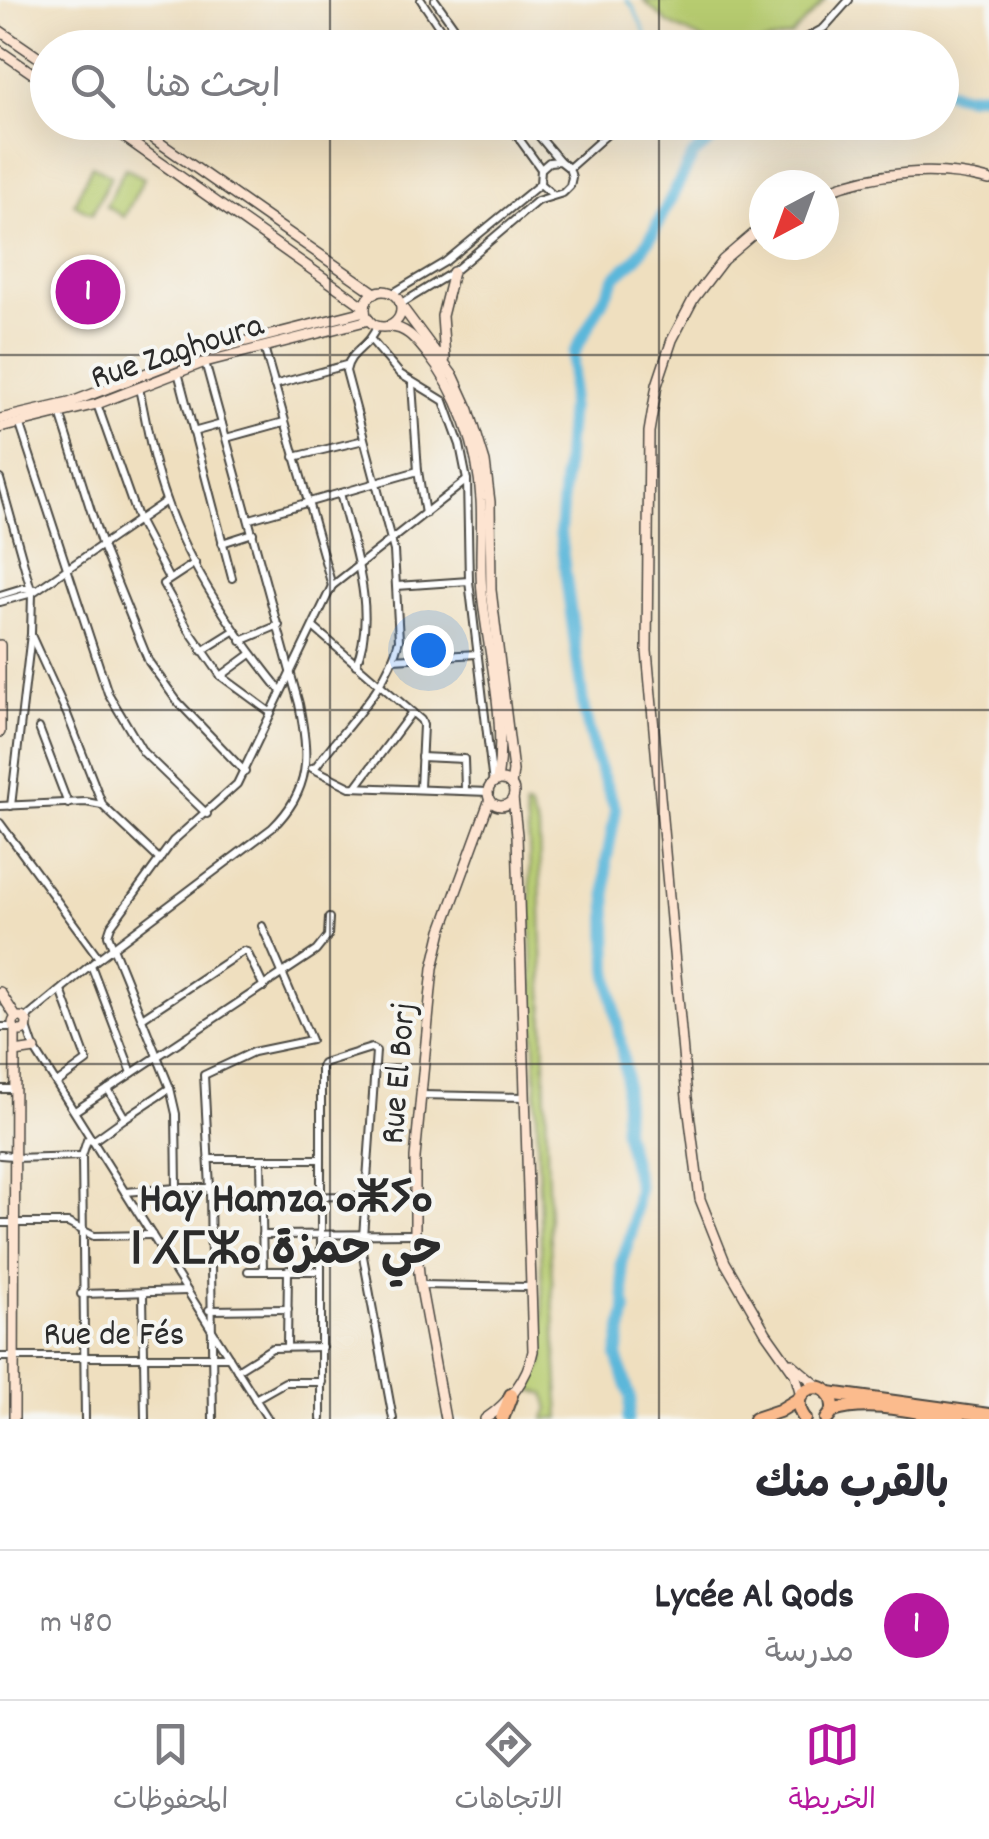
<!DOCTYPE html>
<html lang="ar">
<head>
<meta charset="utf-8">
<style>
  :root { --surface:#fff; --page:#f7f7f7; --text:#2b2b33; --muted:#7c7c81; --line:#e1e1e2; --accent:#b5179e }
  body { margin:0; font-family:Dekko,"Playpen Sans Arabic","Noto Sans Tifinagh",sans-serif; background:var(--page); color:var(--text); direction:rtl }
  .compass { position:absolute; left:749px; top:170px; width:90px; height:90px; border-radius:50%; background:var(--surface); box-shadow:0 10px 40px #0002; rotate:221deg }
  .you { position:absolute; left:428px; top:650px; width:35px; height:35px; margin:-25px; border:8px solid #fff; border-radius:50%; background:#1a73e8; box-shadow:0 0 0 15px #1a73e833 }
  .badge { display:grid; place-items:center; width:65px; height:65px; border-radius:50%; background:var(--accent); color:#fff; font-size:32px; font-weight:700 }
  .pin { position:absolute; translate:-50% -50%; border:5px solid #fff; box-shadow:0 2px 10px #0006 }
  .list { margin:0; padding:0; list-style:none }
  h2 { display:flex; justify-content:space-between; align-items:center; height:130px; margin:0; padding:0 40px; font-size:42px }
  h2 small { font-size:32px; font-weight:400; color:var(--muted) }
  .list li { display:grid; grid-template-columns:65px 1fr auto; gap:30px; align-items:center; box-sizing:border-box; height:150px; padding:0 40px; border-top:2px solid var(--line) }
  .list b { display:block; font-size:38px; white-space:nowrap }
  .list p { margin:0; font-size:32px; white-space:nowrap; color:var(--muted) }
  .list em { font-size:32px; font-style:normal; color:var(--muted) }
  .icon { flex:none; width:55px; height:55px; fill:none; stroke:currentColor; stroke-width:2; stroke-linecap:round; stroke-linejoin:round }
  .map { position:relative; flex:none; width:989px; height:1419px; overflow:hidden; direction:ltr }
  .search { position:absolute; background:var(--surface); box-shadow:0 10px 40px #0002; left:30px; right:30px; top:30px; height:110px; display:flex; align-items:center; gap:25px; box-sizing:border-box; padding:0 35px; border-radius:55px; color:var(--muted); font-size:38px }
  .sheet { height:280px; background:var(--surface) }
  nav { display:flex; justify-content:space-around; align-items:center; box-sizing:border-box; height:140px; border-top:2px solid var(--line); background:var(--surface); font-size:28px; color:var(--muted) }
  nav a { display:grid; justify-items:center; gap:5px }
  nav .on { color:var(--accent) }
  .map>svg:first-child { display:block }
  .grass { fill:#b7cc70; stroke:#717c4e; stroke-width:2.5 }
  .lines { fill:none; stroke-linecap:round; stroke-linejoin:round }
  .stream { stroke:#5cb7da; stroke-width:2.5 }
  .river { stroke:#5cb7da; stroke-width:12 }
  .street-casing { stroke:#484641; stroke-width:10 }
  .secondary-casing { stroke:#484641; stroke-width:12 }
  .highway-casing { stroke:#484641; stroke-width:16 }
  .street { stroke:#fff; stroke-width:6 }
  .secondary { stroke:#fde4d1; stroke-width:9 }
  .highway { stroke:#fbbb8d; stroke-width:12 }
  .grid { fill:none; stroke:#2b2b2b; stroke-width:2.5; stroke-opacity:0.55 }
  .labels { text-anchor:middle; stroke-width:8; stroke-linejoin:round; paint-order:stroke }
  .street-label { font-size:35px; fill:#2b2b2b; stroke:#f6f6f2 }
  .district-label { font-size:45px; font-weight:bold; fill:#2b2b2b; stroke:#f6f6f2 }
</style>
</head>
<body>
<div class="map">
<svg width="989" height="1419" viewBox="0 0 989 1419">
  <rect width="100%" height="100%" fill="#f6f6f2"/>
  <filter id="ink" filterUnits="userSpaceOnUse"><feTurbulence type="fractalNoise" baseFrequency=".01" numOctaves="2"/><feDisplacementMap in="SourceGraphic" scale="20" xChannelSelector="R" yChannelSelector="G"/><feConvolveMatrix kernelMatrix="1 2 1 2 8 2 1 2 1" color-interpolation-filters="sRGB"/></filter>
  <filter id="wash" filterUnits="userSpaceOnUse"><feTurbulence type="fractalNoise" baseFrequency=".0048" numOctaves="4" result="noise"/><feDisplacementMap in="SourceGraphic" scale="40" xChannelSelector="R" yChannelSelector="G"/><feGaussianBlur stdDeviation="2.25" result="paint"/><feColorMatrix in="noise" values="0 0 0 0 0 0 0 0 0 0 0 0 0 0 0 0 0 1.4 0 .05"/><feComposite in="paint" operator="in"/></filter>
  <g filter="url(#wash)">
    <rect width="100%" height="100%" fill="#efdfbf"/>
    <!-- grass -->
    <g class="grass">
      <path d="M 643,0 L 825,0 L 791,36 L 746,47 L 719,48 L 668,23 Z"/>
      <path d="M 92,165 L 111,176 L 92,214 L 74,204 Z"/>
      <path d="M 125,168 L 144,178 L 124,217 L 106,206 Z"/>
      <path d="M 525,807 L 529,807 L 539,830 L 549,1226 L 560,1419 L 544,1419 L 549,1409 L 545,1394 L 528,1389 L 543,1363 L 544,1353 L 529,842 Z"/>
    </g>
    <g class="lines">
      <!-- stream -->
      <g class="stream">
        <path d="M 626,0 L 633,7 L 652,48"/>
        <path d="M 692,122 L 705,146"/>
      </g>
      <!-- river -->
      <g class="river">
        <path d="M 942,90 L 966,96 L 989,93"/>
        <path d="M 628,1419 L 631,1399 L 617,1356 L 626,1309 L 621,1263 L 631,1235 L 638,1187 L 624,1129 L 626,1075 L 608,969 L 606,863 L 616,810 L 596,759 L 584,711 L 560,533 L 574,353 L 616,276 L 635,260 L 652,235 L 693,155 L 714,138 L 724,122"/>
      </g>
    </g>
  </g>
  <g filter="url(#ink)">
    <g class="lines">
      <!-- street casing -->
      <g class="street-casing">
        <g id="street">
          <path d="M 421,0 L 453,48"/>
          <path d="M 435,0 L 469,48"/>
          <path d="M 788,48 L 824,28 L 849,0"/>
          <path d="M 507,122 L 541,169"/>
          <path d="M 527,122 L 559,160"/>
          <path d="M 569,168 L 621,122"/>
          <path d="M 552,194 L 540,184 L 541,169 L 549,162 L 560,161 L 569,168"/>
          <path d="M 393,293 L 445,262 L 540,184"/>
          <path d="M 401,304 L 453,272 L 537,201 L 563,193 L 570,186 L 572,177 L 569,168"/>
          <path d="M 372,341 L 400,374 L 444,401 L 460,445 L 467,480 L 469,581 L 493,784"/>
          <path d="M 264,347 L 332,586"/>
          <path d="M 178,372 L 232,578"/>
          <path d="M 412,384 L 418,471 L 425,514"/>
          <path d="M 274,385 L 346,365"/>
          <path d="M 139,388 C 147,425 153,465 166,500 C 190,570 235,634 281,691"/>
          <path d="M 97,404 L 138,520 L 169,579"/>
          <path d="M 61,416 L 102,546 L 149,662 L 177,701 L 245,772"/>
          <path d="M 20,425 L 108,693 L 143,752 L 207,814"/>
          <path d="M 193,432 L 222,424"/>
          <path d="M 226,438 L 284,422"/>
          <path d="M 294,457 L 364,440"/>
          <path d="M 0,479 L 32,593 L 31,634 L 11,806"/>
          <path d="M 340,493 C 353,547 378,612 356,665"/>
          <path d="M 250,519 L 418,471"/>
          <path d="M 222,543 L 253,533"/>
          <path d="M 195,563 L 163,584 L 189,630 L 221,676 L 270,712"/>
          <path d="M 397,586 L 469,581"/>
          <path d="M 0,595 L 23,588 L 36,589"/>
          <path d="M 0,602 L 32,593 L 166,501"/>
          <path d="M 313,627 L 421,720 L 423,725 L 420,788"/>
          <path d="M 31,635 L 67,714 L 103,806 L 160,860"/>
          <path d="M 241,641 L 279,625"/>
          <path d="M 202,651 L 234,631"/>
          <path d="M 393,659 L 477,654"/>
          <path d="M 221,676 L 251,654"/>
          <path d="M 39,728 L 68,804"/>
          <path d="M 421,757 L 464,759 L 465,790"/>
          <path d="M 312,768 L 350,787 L 489,792"/>
          <path d="M 314,769 C 343,728 387,690 399,640 L 394,551 L 346,371 C 349,351 369,348 377,326"/>
          <path d="M 356,787 L 412,712"/>
          <path d="M 0,806 L 86,802 L 102,805"/>
          <path d="M 0,823 L 99,958"/>
          <path d="M 91,965 L 132,1073"/>
          <path d="M 142,1018 L 243,951 L 247,952 L 264,987"/>
          <path d="M 25,1019 L 99,958 L 272,828 C 312,789 309,756 299,704 L 205,362"/>
          <path d="M 0,1027 L 13,1027"/>
          <path d="M 27,1027 L 34,1048 L 268,1419"/>
          <path d="M 57,1083 L 87,1061 L 61,990"/>
          <path d="M 0,1089 L 14,1089"/>
          <path d="M 420,1095 L 526,1097"/>
          <path d="M 75,1111 L 316,951 L 328,936 L 329,918"/>
          <path d="M 125,1118 L 170,1088"/>
          <path d="M 0,1155 L 13,1156"/>
          <path d="M 13,1158 L 82,1156"/>
          <path d="M 209,1159 L 321,1159"/>
          <path d="M 261,1160 L 263,1271"/>
          <path d="M 177,1188 L 210,1188"/>
          <path d="M 125,1192 L 177,1188 L 176,1114 L 170,1088 L 108,935 L 111,926 L 173,841 L 237,784 L 332,586 L 467,480"/>
          <path d="M 261,1197 L 364,1196"/>
          <path d="M 0,1223 L 68,1223 L 94,1236 L 152,1235"/>
          <path d="M 262,1235 L 415,1234"/>
          <path d="M 248,1271 L 320,1271"/>
          <path d="M 421,1285 L 531,1287"/>
          <path d="M 81,1294 L 187,1291"/>
          <path d="M 143,1294 L 145,1419"/>
          <path d="M 209,1310 L 288,1309"/>
          <path d="M 287,1346 L 288,1270"/>
          <path d="M 0,1357 L 229,1357"/>
          <path d="M 237,1370 L 272,1348 L 322,1347"/>
          <path d="M 255,1399 L 285,1382 L 322,1382"/>
          <path d="M 85,1419 L 82,1156 L 87,1140 L 93,1141 L 125,1118 L 108,1089"/>
          <path d="M 213,1419 L 210,1188 L 204,1075 L 253,1052 L 311,1040 L 262,926"/>
          <path d="M 321,1419 L 321,1067 L 323,1063 L 371,1048 L 376,1051 L 362,1251 L 393,1419"/>
        </g>
      </g>
      <!-- secondary casing -->
      <g class="secondary-casing">
        <g id="secondary">
          <path d="M 0,31 L 48,64"/>
          <path d="M 0,51 L 48,84"/>
          <path d="M 103,122 L 365,307"/>
          <path d="M 130,122 L 375,293"/>
          <path d="M 824,192 C 876,172 935,166 989,180"/>
          <path d="M 764,225 L 723,260 L 694,298 L 672,340 L 657,385 L 649,432 L 647,651 L 687,1098 L 700,1199 L 725,1262 L 766,1333 L 795,1374 L 801,1395"/>
          <circle cx="383" cy="309" r="18"/>
          <path d="M 402,307 L 454,377 L 469,410 L 485,462 L 490,502 L 491,590 L 513,771 L 511,785"/>
          <path d="M 390,327 C 406,327 416,340 426,352 C 458,391 479,449 481,500 C 483,531 479,561 482,592 C 488,654 507,719 497,781"/>
          <path d="M 445,359 L 442,316 L 453,272"/>
          <path d="M 0,419 L 69,403 L 196,354 L 365,311"/>
          <path d="M 0,428 L 97,404 L 205,362 L 369,320"/>
          <path d="M 0,645 L 0,732"/>
          <circle cx="501" cy="793" r="13"/>
          <path d="M 0,992 L 16,1017"/>
          <circle cx="20" cy="1024" r="7"/>
          <path d="M 15,1052 L 35,1049"/>
          <path d="M 791,1363 L 820,1388"/>
          <path d="M 14,1419 L 15,1030"/>
          <path d="M 445,1419 L 420,1283 L 415,1234 L 415,1158 L 433,968 L 442,930 L 490,799"/>
          <path d="M 485,1419 C 508,1404 528,1378 533,1351 L 517,835 L 513,798"/>
        </g>
      </g>
      <!-- highway casing -->
      <g class="highway-casing">
        <g id="highway">
          <path d="M 829,1393 L 989,1415"/>
          <path d="M 833,1411 C 872,1399 919,1413 958,1419"/>
          <path d="M 502,1419 L 511,1395"/>
          <path d="M 755,1419 L 779,1411 L 799,1399"/>
          <path d="M 805,1419 C 781,1387 835,1371 833,1411 L 827,1419"/>
        </g>
      </g>
      <!-- street -->
      <use href="#street" class="street"/>
      <!-- secondary -->
      <use href="#secondary" class="secondary"/>
      <!-- highway -->
      <use href="#highway" class="highway"/>
    </g>
  </g>
  <!-- grid -->
  <path class="grid" d="M 330,0 L 330,48M 659,0 L 659,48M 330,122 L 330,1419M 659,122 L 659,1419M 0,355 L 989,355M 0,710 L 989,710M 0,1064 L 989,1064"/>
  <g class="labels">
    <!-- street labels -->
    <g class="street-label">
      <text transform="translate(176 349) rotate(-18)" y="12">Rue Zaghoura</text>
      <text transform="translate(396 1073) rotate(-85)" y="12">Rue El Borj</text>
      <text x="114" y="1344">Rue de Fés</text>
    </g>
    <!-- district labels -->
    <g class="district-label">
      <text x="286" y="1211">Hay Hamza ⴰⵥⵢⴰ<tspan x="286" dy="52">ⵏ ⵃⵎⵣⴰ حي حمزة</tspan></text>
    </g>
  </g>
</svg>
<svg class="compass" viewBox="-18 -18 36 36"><path d="M0-13l5 13h-10z" fill="#e53935"/><path d="M0 13l5-13h-10z" fill="#7c7c81"/></svg>
<div class="you"></div>
<div class="pin badge" style="left:88px;top:292px">1</div>
<div class="search"><svg class="icon" aria-label="search" viewBox="0 0 24 24"><circle cx="10" cy="10" r="6"/><path d="M15 15l6 6"/></svg>ابحث هنا</div>
</div>
<section class="sheet">
<h2>بالقرب منك<small></small></h2>
<ul class="list">
<li><span class="badge">1</span><div><b>Lycée Al Qods</b><p>مدرسة</p></div><em>480 m</em></li>
</ul>
</section>
<nav>
<a class="on"><svg class="icon" aria-label="map" viewBox="0 0 24 24"><path d="M3 6l6-2 6 2 6-2v14l-6 2-6-2-6 2zM9 4v14M15 6v14"/></svg>الخريطة</a>
<a><svg class="icon" aria-label="directions" viewBox="0 0 24 24"><path d="M12 3l9 9-9 9-9-9zM9 14v-3h6M13 9l2 2-2 2"/></svg>الاتجاهات</a>
<a><svg class="icon" aria-label="saved" viewBox="0 0 24 24"><path d="M7 4h10v16l-5-4-5 4z"/></svg>المحفوظات</a>
</nav>
</body>
</html>
